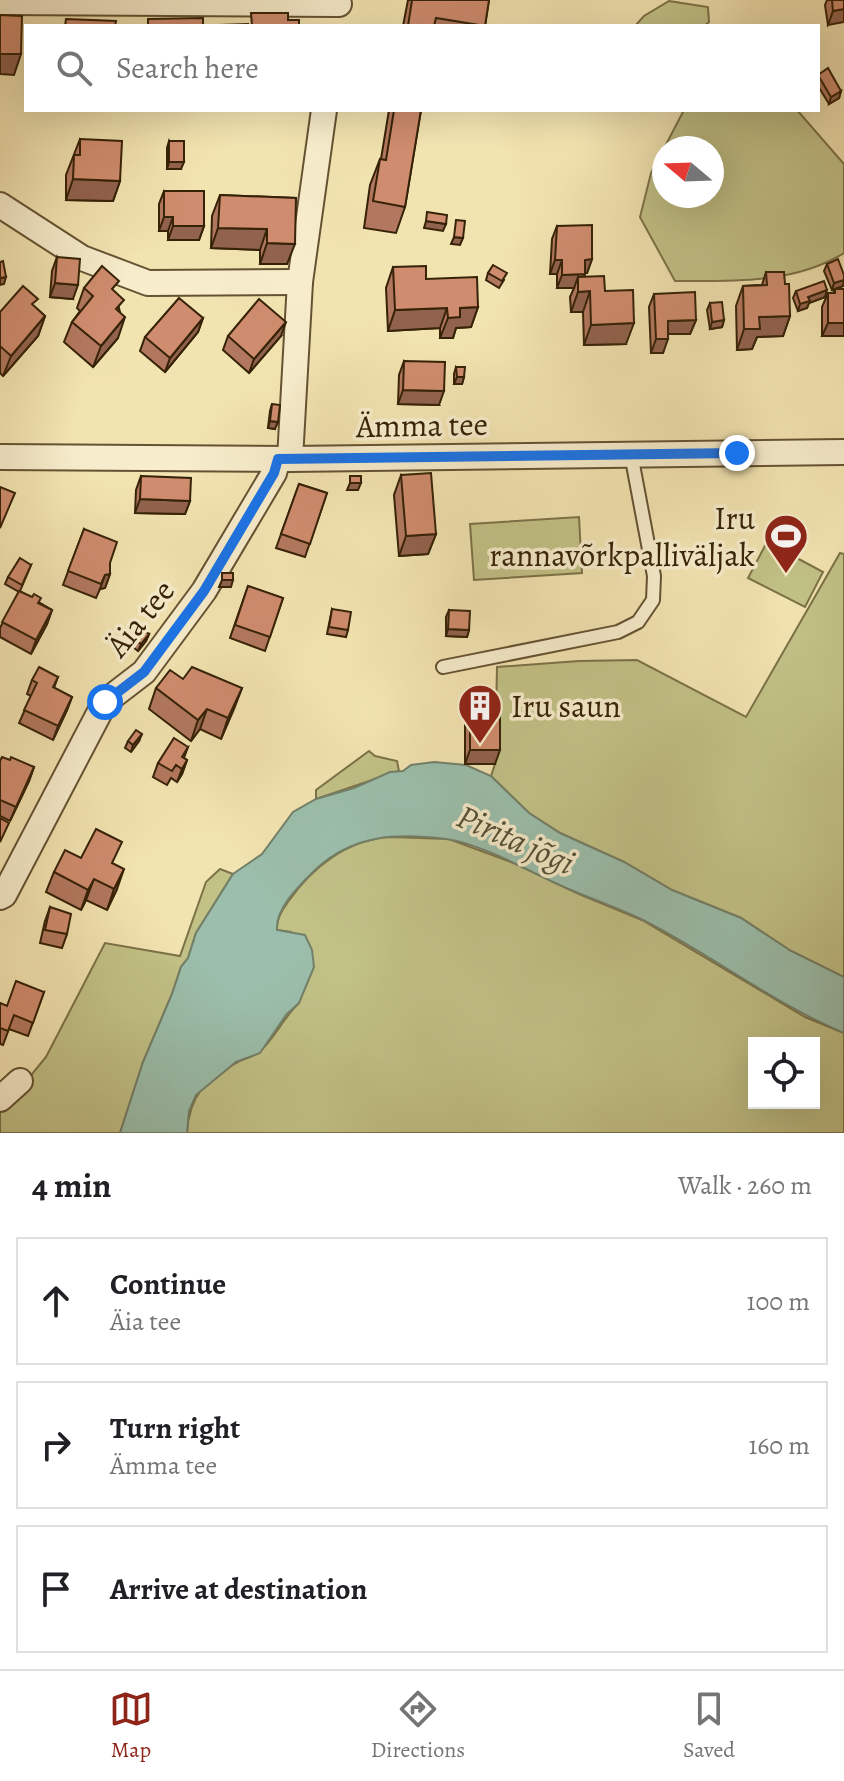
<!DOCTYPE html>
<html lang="en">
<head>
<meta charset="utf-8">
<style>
  :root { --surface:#fff; --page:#f6f6f6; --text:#202124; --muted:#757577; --line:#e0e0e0; --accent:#8f2418 }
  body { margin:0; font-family:Alegreya,serif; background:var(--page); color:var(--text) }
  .controls { position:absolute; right:24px; bottom:24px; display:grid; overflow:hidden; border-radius:0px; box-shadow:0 8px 32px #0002 }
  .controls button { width:72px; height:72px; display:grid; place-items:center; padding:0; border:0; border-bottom:2px solid var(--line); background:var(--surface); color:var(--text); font:40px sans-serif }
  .compass { position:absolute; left:652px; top:136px; width:72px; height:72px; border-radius:50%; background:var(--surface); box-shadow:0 8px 32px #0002; rotate:289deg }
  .stop { position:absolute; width:24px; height:24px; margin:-18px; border:6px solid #1a73e8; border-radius:50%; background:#fff }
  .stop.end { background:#1a73e8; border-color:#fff; box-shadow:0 2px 8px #0008 }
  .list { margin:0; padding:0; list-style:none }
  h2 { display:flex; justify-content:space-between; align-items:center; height:104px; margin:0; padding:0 32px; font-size:34px }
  h2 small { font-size:26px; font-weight:400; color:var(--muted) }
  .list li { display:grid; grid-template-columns:52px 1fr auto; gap:24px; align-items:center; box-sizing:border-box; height:128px; margin:0 16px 16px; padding:0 16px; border:2px solid var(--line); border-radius:0px }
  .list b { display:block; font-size:30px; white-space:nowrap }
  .list p { margin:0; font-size:26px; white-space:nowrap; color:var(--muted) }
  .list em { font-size:26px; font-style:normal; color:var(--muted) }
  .icon { flex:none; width:44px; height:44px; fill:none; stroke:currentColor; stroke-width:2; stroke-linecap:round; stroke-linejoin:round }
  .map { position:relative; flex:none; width:844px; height:1133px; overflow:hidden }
  .search { position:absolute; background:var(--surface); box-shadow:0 8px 32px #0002; left:24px; right:24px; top:24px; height:88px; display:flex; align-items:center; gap:20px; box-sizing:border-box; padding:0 28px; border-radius:0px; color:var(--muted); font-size:30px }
  .sheet { height:536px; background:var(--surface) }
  nav { display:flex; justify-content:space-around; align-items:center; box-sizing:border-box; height:112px; border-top:2px solid var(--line); background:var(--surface); font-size:22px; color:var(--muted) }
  nav a { display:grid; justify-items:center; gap:4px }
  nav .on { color:var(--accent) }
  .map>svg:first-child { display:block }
  .green { fill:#c2c287; stroke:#7c7247; stroke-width:2; fill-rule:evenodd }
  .water { fill:#9bbfac; stroke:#73806a; stroke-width:2 }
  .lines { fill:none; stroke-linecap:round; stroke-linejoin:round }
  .lane-casing { stroke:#655232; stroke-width:16 }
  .street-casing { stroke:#655232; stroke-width:28 }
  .lane { stroke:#f7edcc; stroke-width:12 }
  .street { stroke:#f7edcc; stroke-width:24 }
  .wall { fill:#b2785f; stroke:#362207; stroke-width:2 }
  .shaded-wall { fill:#91624d; stroke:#362207; stroke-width:2 }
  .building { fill:#cf8c6e; stroke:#362207; stroke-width:2 }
  .route { stroke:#1a73e8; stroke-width:10 }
  .labels { text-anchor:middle; stroke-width:7; stroke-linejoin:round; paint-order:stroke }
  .street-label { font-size:32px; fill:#362207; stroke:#f7edcc }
  .poi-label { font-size:32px; fill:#362207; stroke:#f7edcc; text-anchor:end }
  .water-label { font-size:34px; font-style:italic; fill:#545139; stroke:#f7edcc }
</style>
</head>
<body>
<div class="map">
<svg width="844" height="1133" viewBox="0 0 844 1133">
  <rect width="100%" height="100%" fill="#f2e4b1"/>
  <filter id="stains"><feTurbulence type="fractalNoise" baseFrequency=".0025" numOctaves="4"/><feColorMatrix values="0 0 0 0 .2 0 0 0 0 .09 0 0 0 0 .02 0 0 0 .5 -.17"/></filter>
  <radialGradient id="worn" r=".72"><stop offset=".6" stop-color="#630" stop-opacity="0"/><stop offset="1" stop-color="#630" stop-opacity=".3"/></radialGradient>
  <!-- green -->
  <g class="green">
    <path d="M 669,1 L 708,7 L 709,22 L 704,26 L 635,26 L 644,16 Z"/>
    <path d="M 684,110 L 797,110 L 844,164 L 844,253 C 794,284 732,281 675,281 L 640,217 L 651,173 ZM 664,148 L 712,148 L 712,196 L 664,196 Z"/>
    <path d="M 579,517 L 582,573 L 474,580 L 470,524 Z"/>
    <path d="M 767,542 L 823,572 L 805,607 L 748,578 Z"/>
    <path d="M 840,553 L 844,554 L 844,977 L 791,951 L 741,918 L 672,890 L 624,862 L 560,833 L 529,813 L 491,776 L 495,764 L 497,667 L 579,661 L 637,660 L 746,717 Z"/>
    <path d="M 369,751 L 375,756 L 397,761 L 399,771 L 316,799 L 316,790 Z"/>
    <path d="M 391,837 L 449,839 L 516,864 L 579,894 L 642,920 L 805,1017 L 844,1033 L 844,1133 L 187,1133 C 189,1097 205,1078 238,1062 C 245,1058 255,1057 260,1051 C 275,1038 283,1018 299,1003 L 291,932 L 277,930 C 276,920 282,910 288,902 C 312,867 348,839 391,837 ZM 754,1043 L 814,1043 L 814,1103 L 754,1103 Z"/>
    <path d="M 220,869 L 233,874 L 196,933 L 188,958 L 181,967 L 172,994 L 143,1062 L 120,1133 L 0,1133 L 0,1113 L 46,1057 L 105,943 L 180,956 L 206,882 Z"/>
  </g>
  <!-- water -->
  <path class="water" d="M 434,762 L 466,765 L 491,776 L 529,813 L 560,833 L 624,862 L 672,890 L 741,918 L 791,951 L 844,977 L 844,1033 C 772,1003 712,955 643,920 C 614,906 582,896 553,882 C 524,868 477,843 446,839 C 397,833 353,834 315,870 C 301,884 275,908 277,930 L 305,935 L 312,950 L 314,967 L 299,1003 L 286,1015 L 260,1053 L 236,1062 L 196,1095 L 189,1111 L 187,1133 L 120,1133 L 143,1062 L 172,994 L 181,967 L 188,958 L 196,933 L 233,874 L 262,854 L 293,812 L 316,799 L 354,788 L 390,772 L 403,771 L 411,765 Z"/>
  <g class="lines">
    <!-- lane casing -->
    <g class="lane-casing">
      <path id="lane" d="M 443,667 L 618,632 L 638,622 L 653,600 L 654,576 L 631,454"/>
    </g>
    <!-- street casing -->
    <g class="street-casing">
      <g id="street">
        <path d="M 0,2 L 339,4"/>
        <path d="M 0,205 L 82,258 L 148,283 L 300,282"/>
        <path d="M 0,457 L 290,459 L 844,452"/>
        <path d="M 290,459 L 300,282 L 324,110"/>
        <path d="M 0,897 L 4,895 L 105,702 L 144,672 L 204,591 L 274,473 L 278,459"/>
        <path d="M 0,1099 L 20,1081"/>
      </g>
    </g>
    <!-- lane -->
    <use href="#lane" class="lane"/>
    <!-- street -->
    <use href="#street" class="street"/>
  </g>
  <!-- wall -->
  <g class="wall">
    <path d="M 408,0 L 489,0 L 485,26 L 403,26 Z"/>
    <path d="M 827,0 L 844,0 L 828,25 L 825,5 Z"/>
    <path d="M 818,74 L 841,91 L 839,98 L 829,104 L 818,86 Z"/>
    <path d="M 389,110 L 421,110 L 405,207 L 396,233 L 364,228 L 370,185 L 380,159 L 381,159 Z"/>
    <path d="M 80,139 L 120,181 L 113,201 L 66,200 L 66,175 Z"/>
    <path d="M 169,141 L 181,169 L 167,169 L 167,148 Z"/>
    <path d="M 164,191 L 204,226 L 199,240 L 168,240 L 168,231 L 159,231 L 159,204 Z"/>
    <path d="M 220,195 L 296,198 L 287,264 L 260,264 L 260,250 L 211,248 L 212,216 Z"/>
    <path d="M 557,226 L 592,259 L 587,273 L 585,273 L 584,277 L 605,291 L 626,344 L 584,345 L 583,312 L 571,312 L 570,297 L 574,288 L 557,288 L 557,274 L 550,274 L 552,239 Z"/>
    <path d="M 57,257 L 73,299 L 50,297 L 52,271 Z"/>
    <path d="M 827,264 L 844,275 L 843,286 L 835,289 L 844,289 L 844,336 L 822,336 L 822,307 L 828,293 L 833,293 L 835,289 L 832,290 L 824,271 Z"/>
    <path d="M 393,267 L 426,279 L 478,307 L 471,327 L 456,328 L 453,338 L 440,338 L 440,328 L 388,331 L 386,288 Z"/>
    <path d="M 766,272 L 785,284 L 790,316 L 783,336 L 757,337 L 752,349 L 737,350 L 736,306 L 743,286 L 762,285 Z"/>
    <path d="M 488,273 L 504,280 L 499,288 L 486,280 Z"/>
    <path d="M 84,288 L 115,292 L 120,312 L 118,338 L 93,367 L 64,342 L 72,322 L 80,311 L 77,308 Z"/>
    <path d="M 796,291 L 825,297 L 809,303 L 807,308 L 798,311 L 793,298 Z"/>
    <path d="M 654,294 L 696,320 L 690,334 L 668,334 L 663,353 L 651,353 L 649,307 Z"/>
    <path d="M 710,303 L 724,320 L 722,327 L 710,329 L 707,310 Z"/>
    <path d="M 35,307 L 45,316 L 38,336 L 3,376 L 0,373 L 0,312 Z"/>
    <path d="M 203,318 L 198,332 L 165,372 L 140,351 L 145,337 Z"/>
    <path d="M 228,336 L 281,336 L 249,373 L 223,350 Z"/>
    <path d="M 404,361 L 439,405 L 398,404 L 399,375 Z"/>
    <path d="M 456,367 L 464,377 L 462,384 L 454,384 L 454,374 Z"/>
    <path d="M 272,404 L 275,429 L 268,428 L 270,411 Z"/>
    <path d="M 401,475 L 436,534 L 428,554 L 399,556 L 394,495 Z"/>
    <path d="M 141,476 L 190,501 L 185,514 L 135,513 L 136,490 Z"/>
    <path d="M 299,484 L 327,493 L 305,557 L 276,548 Z"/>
    <path d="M 84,529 L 110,563 L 110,574 L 105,588 L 100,589 L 96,598 L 63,585 Z"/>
    <path d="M 31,565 L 20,591 L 52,610 L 47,624 L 31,654 L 0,637 L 0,628 L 19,592 L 5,584 L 8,577 Z"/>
    <path d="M 248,586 L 283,598 L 265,651 L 230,638 Z"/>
    <path d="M 332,609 L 348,630 L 346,637 L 327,634 Z"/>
    <path d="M 449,610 L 469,630 L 467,637 L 446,636 L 446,617 Z"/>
    <path d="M 149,634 L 146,641 L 138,651 L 128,643 L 130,636 Z"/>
    <path d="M 58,677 L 54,688 L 72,697 L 67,710 L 53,740 L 19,723 L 31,696 L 27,694 L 32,680 Z"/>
    <path d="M 183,679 L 242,688 L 221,739 L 200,729 L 191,741 L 149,709 L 156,688 Z"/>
    <path d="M 470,711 L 495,764 L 465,764 L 465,725 Z"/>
    <path d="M 128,741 L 139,741 L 131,752 L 125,748 Z"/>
    <path d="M 188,747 L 184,758 L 187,760 L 182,774 L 177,782 L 171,778 L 167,785 L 153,777 L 158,763 Z"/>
    <path d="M 10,760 L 34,767 L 29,781 L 10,821 L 0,816 L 0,761 Z"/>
    <path d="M 81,858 L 114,864 L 117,889 L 107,910 L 86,900 L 81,910 L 46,892 L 54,872 Z"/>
    <path d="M 50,907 L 67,934 L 62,948 L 40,943 L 45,921 Z"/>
    <path d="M 44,992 L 28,1036 L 9,1029 L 3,1045 L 0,1044 L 0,1003 L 7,1006 Z"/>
  </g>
  <!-- shaded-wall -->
  <g class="shaded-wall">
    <path d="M 844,9 L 844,22 L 828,25 L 833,11 Z"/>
    <path d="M 0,54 L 21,54 L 14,75 L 0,74 Z"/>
    <path d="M 841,91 L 839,98 L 829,104 L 831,97 Z"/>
    <path d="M 169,162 L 184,162 L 181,169 L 167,169 Z"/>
    <path d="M 73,179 L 120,181 L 113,201 L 66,200 Z"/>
    <path d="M 164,217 L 173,217 L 168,231 L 159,231 Z"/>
    <path d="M 426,221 L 446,224 L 443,231 L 424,228 Z"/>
    <path d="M 173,226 L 204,226 L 199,240 L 168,240 Z"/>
    <path d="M 218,228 L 267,229 L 260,250 L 211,248 Z"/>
    <path d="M 454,237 L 463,238 L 460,245 L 451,244 Z"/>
    <path d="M 267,243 L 295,244 L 287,264 L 260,264 Z"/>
    <path d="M 592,259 L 587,273 L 580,273 L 585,260 Z"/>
    <path d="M 555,260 L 562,260 L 557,274 L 550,274 Z"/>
    <path d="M 585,274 L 580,288 L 578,277 L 574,288 L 557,288 L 562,275 Z"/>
    <path d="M 6,277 L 4,284 L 0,285 L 0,278 Z"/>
    <path d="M 844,280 L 843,286 L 832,290 L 834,283 Z"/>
    <path d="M 55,283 L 78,285 L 73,299 L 50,297 Z"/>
    <path d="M 827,290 L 825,297 L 809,303 L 807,308 L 798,311 L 800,304 L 808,297 Z"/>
    <path d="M 590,291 L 583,312 L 571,312 L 578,292 Z"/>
    <path d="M 478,307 L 471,327 L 456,328 L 453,338 L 440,338 L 448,318 L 460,308 Z"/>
    <path d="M 447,308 L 440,328 L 388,331 L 395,310 Z"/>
    <path d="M 45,316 L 38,336 L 3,376 L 11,356 Z"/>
    <path d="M 790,316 L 783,336 L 757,337 L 752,349 L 737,350 L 744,329 L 759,317 Z"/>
    <path d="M 125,317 L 118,338 L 93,367 L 101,346 Z"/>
    <path d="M 203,318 L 198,332 L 165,372 L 170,358 Z"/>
    <path d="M 696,320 L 690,334 L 663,334 L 668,321 Z"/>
    <path d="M 724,320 L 722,327 L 710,329 L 712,322 Z"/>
    <path d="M 286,322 L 281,336 L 249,373 L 254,359 Z"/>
    <path d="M 634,323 L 626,344 L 584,345 L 591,325 Z"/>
    <path d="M 828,323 L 844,323 L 844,336 L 822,336 Z"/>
    <path d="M 656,339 L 668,339 L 663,353 L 651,353 Z"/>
    <path d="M 457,377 L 464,377 L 462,384 L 454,384 Z"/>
    <path d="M 403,390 L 444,391 L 439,405 L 398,404 Z"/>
    <path d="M 270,421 L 278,422 L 275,429 L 268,428 Z"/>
    <path d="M 350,483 L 361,483 L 358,490 L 347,490 Z"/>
    <path d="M 140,499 L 190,501 L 185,514 L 135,513 Z"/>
    <path d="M 436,534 L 428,554 L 399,556 L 406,536 Z"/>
    <path d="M 110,574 L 105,588 L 100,589 L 105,575 Z"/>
    <path d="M 222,580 L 233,580 L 231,587 L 219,587 Z"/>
    <path d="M 52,610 L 47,624 L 31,654 L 36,640 Z"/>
    <path d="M 448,629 L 469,630 L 467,637 L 446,636 Z"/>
    <path d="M 149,634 L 146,641 L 138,651 L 141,644 Z"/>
    <path d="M 242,688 L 234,709 L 221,739 L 228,718 Z"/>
    <path d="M 72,697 L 67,710 L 53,740 L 58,726 Z"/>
    <path d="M 207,709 L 200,729 L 191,741 L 198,720 Z"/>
    <path d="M 142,734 L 139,741 L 131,752 L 133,745 Z"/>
    <path d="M 470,750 L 500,750 L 495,764 L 465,764 Z"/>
    <path d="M 187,760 L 182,774 L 177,782 L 182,769 Z"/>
    <path d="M 34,767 L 29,781 L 10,821 L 16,807 Z"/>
    <path d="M 124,869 L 117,889 L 107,910 L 114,889 Z"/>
    <path d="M 94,879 L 86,900 L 81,910 L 88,890 Z"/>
  </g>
  <!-- building -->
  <g class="building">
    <path d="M 412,0 L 489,0 L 485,26 L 436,18 L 434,26 L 408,26 Z"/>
    <path d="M 832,0 L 844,0 L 844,9 L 833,11 Z"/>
    <path d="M 251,13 L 288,13 L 288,20 L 299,20 L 299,26 L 252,26 Z"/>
    <path d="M 0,15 L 22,16 L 21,54 L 0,54 Z"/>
    <path d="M 203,18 L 203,26 L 148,26 L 148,19 Z"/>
    <path d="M 66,19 L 116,21 L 115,26 L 65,26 Z"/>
    <path d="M 248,24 L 248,26 L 219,26 L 219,25 Z"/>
    <path d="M 828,68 L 841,91 L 831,97 L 818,75 Z"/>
    <path d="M 394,110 L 421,110 L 405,207 L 373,201 L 380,159 L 386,160 Z"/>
    <path d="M 80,139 L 122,141 L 120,181 L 73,179 L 74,155 L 80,155 Z"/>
    <rect x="169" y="141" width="15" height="21"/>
    <path d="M 164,191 L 204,191 L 204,226 L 173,226 L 173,217 L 164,217 Z"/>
    <path d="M 220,195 L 296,198 L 295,244 L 267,243 L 267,229 L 218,228 Z"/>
    <path d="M 427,212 L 447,215 L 446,224 L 426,221 Z"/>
    <path d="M 456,220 L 465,221 L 463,238 L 454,237 Z"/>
    <path d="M 592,225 L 592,259 L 585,260 L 585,274 L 562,275 L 562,260 L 555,260 L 557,226 Z"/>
    <path d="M 57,257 L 80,259 L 78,285 L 55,283 Z"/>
    <path d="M 838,259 L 844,275 L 844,280 L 834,283 L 827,264 Z"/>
    <path d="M 3,261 L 6,277 L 0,278 L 0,262 Z"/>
    <path d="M 493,265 L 507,273 L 502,281 L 488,273 Z"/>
    <path d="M 102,266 L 119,281 L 112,289 L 124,300 L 116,309 L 125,317 L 101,346 L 72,322 L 93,296 L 84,288 Z"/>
    <path d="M 426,266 L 426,279 L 477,277 L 478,307 L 460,308 L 460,317 L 448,318 L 447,308 L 395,310 L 393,267 Z"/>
    <path d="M 766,272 L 784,272 L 785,284 L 789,284 L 790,316 L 759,317 L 760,329 L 744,329 L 743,286 L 767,285 Z"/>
    <path d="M 604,276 L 605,291 L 633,290 L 634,323 L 591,325 L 590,291 L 578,292 L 578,277 Z"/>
    <path d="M 824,281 L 827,290 L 808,297 L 810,301 L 800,304 L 796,291 Z"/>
    <path d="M 23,286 L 38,299 L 32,304 L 45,316 L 11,356 L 0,346 L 0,312 Z"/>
    <path d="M 835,289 L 844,289 L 844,323 L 828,323 L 828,293 L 835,293 Z"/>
    <path d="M 695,292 L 696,320 L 668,321 L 668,339 L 656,339 L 654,294 Z"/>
    <path d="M 179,298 L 203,318 L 170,358 L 145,337 Z"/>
    <path d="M 259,299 L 286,322 L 254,359 L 228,336 Z"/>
    <path d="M 722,302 L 724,320 L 712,322 L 710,303 Z"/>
    <path d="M 404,361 L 445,362 L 444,391 L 403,390 Z"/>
    <path d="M 456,367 L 465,367 L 464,377 L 457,377 Z"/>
    <path d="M 272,404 L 280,405 L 278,422 L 270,421 Z"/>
    <path d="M 431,473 L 436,534 L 406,536 L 401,475 Z"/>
    <path d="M 141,476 L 191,478 L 190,501 L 140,499 Z"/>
    <rect x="350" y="476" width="11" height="7"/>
    <path d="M 299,484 L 327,493 L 310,544 L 281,534 Z"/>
    <path d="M 0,487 L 15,493 L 0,528 Z"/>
    <path d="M 84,529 L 117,542 L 110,563 L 110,574 L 105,575 L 101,584 L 68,571 Z"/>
    <path d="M 20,558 L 31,565 L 22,585 L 8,577 Z"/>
    <rect x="222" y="573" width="11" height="7"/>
    <path d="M 248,586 L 283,598 L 270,637 L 235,625 Z"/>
    <path d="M 19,591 L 32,597 L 34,594 L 41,598 L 38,603 L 52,610 L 36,640 L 2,622 Z"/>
    <path d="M 332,609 L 351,612 L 348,630 L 329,627 Z"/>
    <path d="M 449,610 L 470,611 L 469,630 L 448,629 Z"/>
    <path d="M 138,626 L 149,634 L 141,644 L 130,636 Z"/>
    <path d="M 39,667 L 58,677 L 53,687 L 72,697 L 58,726 L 24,710 L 37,683 L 32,680 Z"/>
    <path d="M 192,667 L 242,688 L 228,718 L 207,709 L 198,720 L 156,688 L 170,670 L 183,679 Z"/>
    <rect x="470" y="711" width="30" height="39"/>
    <path d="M 136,730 L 142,734 L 133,745 L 128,741 Z"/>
    <path d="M 174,738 L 188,747 L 182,757 L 187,760 L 182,769 L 176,765 L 172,771 L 158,763 Z"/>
    <path d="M 2,757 L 10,760 L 11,757 L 34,767 L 16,807 L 0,800 L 0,761 Z"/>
    <path d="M 0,818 L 9,823 L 0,842 Z"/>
    <path d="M 96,829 L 122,842 L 112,863 L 124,869 L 114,889 L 94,879 L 88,890 L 54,872 L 65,850 L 81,858 Z"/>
    <path d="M 50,907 L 71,914 L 67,934 L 45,930 Z"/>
    <path d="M 16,981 L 44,992 L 33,1023 L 14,1015 L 8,1031 L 0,1028 L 0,1003 L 7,1006 Z"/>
  </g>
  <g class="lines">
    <!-- route -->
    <path class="route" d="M 105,702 L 144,672 L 204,591 L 274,473 L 278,459 L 737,453"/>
  </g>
  <!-- icons -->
  <defs>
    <g id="stadium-pin" transform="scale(2.3)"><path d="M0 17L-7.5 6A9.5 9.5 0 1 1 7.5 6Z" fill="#8f2418" stroke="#f7edcc"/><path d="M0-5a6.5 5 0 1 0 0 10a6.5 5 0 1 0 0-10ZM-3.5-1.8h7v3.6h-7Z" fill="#fff"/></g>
    <g id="building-pin" transform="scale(2.3)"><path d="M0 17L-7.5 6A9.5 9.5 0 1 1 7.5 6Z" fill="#8f2418" stroke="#f7edcc"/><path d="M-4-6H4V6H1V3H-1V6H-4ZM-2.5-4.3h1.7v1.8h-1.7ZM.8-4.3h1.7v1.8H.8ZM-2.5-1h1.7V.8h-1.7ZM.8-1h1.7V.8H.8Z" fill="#fff"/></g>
  </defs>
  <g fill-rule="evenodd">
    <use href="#stadium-pin" x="786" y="536"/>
    <use href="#building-pin" x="480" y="706"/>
  </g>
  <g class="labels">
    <!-- street labels -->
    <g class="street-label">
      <text transform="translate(422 425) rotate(-1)" y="11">Ämma tee</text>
      <text transform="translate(140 618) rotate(-51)" y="11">Äia tee</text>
    </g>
    <!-- poi labels -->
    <g class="poi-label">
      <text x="755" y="529">Iru<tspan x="755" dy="37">rannavõrkpalliväljak</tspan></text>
      <text x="511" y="717" text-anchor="start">Iru saun</text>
    </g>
    <!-- water labels -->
    <g class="water-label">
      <text transform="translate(516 839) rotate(24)" y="12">Pirita jõgi</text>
    </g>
  </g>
  <rect width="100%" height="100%" filter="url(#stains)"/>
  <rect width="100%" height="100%" fill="url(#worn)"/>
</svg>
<div class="controls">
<button><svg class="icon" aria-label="locate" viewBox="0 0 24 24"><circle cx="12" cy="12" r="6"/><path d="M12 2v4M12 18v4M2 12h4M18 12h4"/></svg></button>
</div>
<svg class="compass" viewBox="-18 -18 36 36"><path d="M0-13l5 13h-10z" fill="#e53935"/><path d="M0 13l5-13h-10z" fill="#757577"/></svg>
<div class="stop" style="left:105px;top:702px"></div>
<div class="stop end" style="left:737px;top:453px"></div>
<div class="search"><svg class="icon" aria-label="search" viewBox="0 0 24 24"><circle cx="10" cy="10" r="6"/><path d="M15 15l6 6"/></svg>Search here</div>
</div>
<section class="sheet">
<h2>4 min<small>Walk · 260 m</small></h2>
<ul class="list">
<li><svg class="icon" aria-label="ahead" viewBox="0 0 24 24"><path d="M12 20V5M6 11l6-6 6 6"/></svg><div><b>Continue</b><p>Äia tee</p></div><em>100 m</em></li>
<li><svg class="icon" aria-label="right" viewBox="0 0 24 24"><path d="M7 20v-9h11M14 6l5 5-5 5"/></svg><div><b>Turn right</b><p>Ämma tee</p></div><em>160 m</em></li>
<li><svg class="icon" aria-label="arrive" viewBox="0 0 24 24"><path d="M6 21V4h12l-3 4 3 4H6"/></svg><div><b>Arrive at destination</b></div></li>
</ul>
</section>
<nav>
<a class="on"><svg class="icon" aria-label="map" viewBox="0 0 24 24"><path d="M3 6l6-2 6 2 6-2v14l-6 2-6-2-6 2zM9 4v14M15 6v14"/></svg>Map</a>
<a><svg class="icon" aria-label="directions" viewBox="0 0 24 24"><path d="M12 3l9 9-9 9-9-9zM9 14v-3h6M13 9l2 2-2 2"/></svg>Directions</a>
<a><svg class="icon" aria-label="saved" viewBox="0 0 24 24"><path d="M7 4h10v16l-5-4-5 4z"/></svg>Saved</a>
</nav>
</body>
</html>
